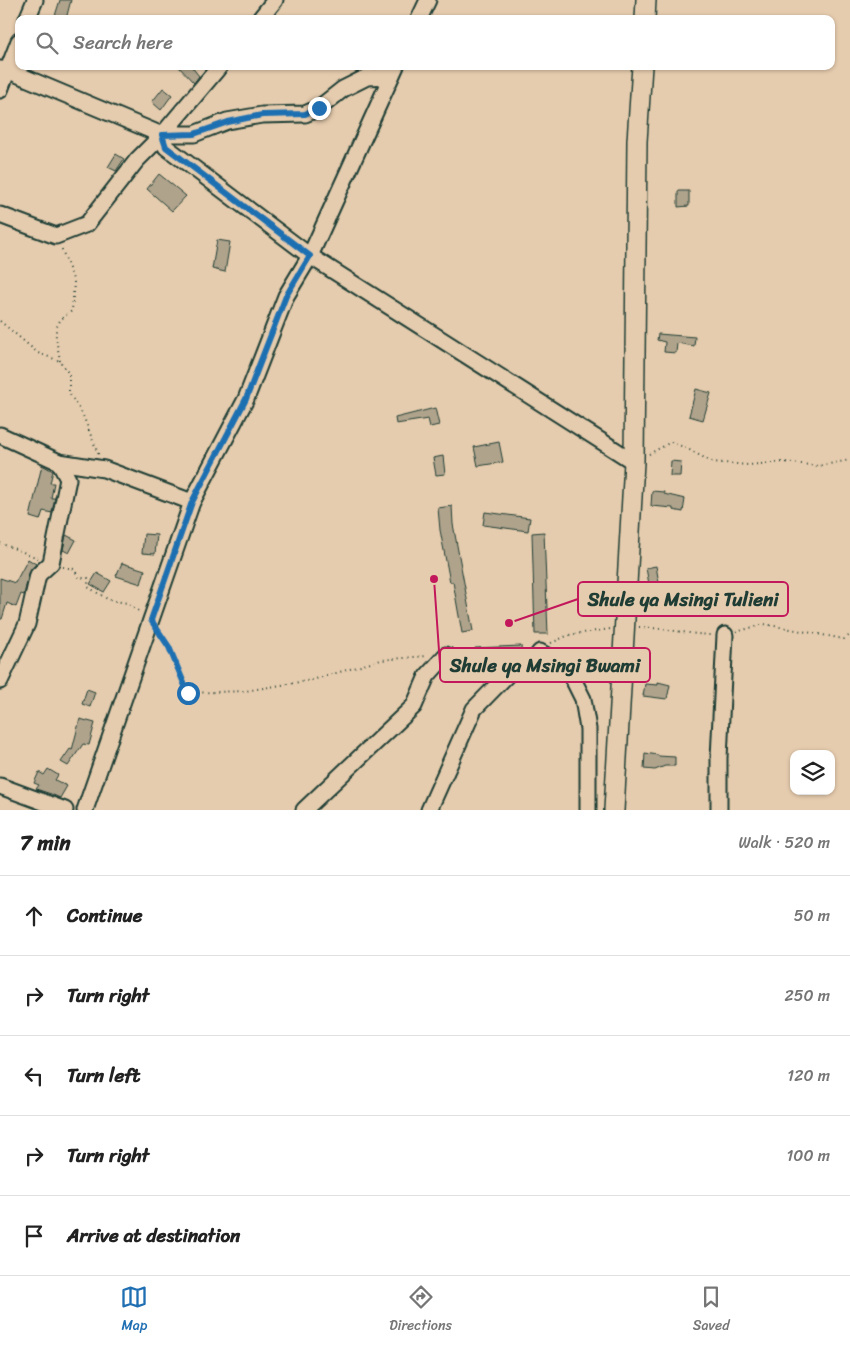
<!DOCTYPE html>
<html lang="en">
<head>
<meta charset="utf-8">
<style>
  :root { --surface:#fff; --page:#f6f6f6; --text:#222; --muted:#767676; --line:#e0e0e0; --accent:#1f6fb2 }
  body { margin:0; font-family:Sriracha,sans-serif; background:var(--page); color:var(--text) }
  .controls { position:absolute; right:15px; bottom:15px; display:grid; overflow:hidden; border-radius:10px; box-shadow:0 1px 4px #0004 }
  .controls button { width:45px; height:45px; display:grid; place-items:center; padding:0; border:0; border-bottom:1px solid var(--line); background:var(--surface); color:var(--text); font:25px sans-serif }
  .stop { position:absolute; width:15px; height:15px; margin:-11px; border:4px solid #1f6fb2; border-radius:50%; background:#fff }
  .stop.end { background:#1f6fb2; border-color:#fff; box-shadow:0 1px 5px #0008 }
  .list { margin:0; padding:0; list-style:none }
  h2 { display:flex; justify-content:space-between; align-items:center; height:65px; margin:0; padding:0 20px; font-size:21px }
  h2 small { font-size:16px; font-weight:400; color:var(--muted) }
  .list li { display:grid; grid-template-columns:32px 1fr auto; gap:15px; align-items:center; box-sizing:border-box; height:80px; padding:0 20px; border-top:1px solid var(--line) }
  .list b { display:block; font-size:19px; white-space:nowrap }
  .list em { font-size:16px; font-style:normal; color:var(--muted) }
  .icon { flex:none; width:28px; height:28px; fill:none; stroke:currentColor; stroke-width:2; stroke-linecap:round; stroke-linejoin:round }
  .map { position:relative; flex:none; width:850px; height:810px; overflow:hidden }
  .search { position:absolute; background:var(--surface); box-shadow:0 1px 4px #0004; left:15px; right:15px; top:15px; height:55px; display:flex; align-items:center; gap:12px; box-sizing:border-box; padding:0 18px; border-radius:10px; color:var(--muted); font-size:19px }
  .sheet { height:465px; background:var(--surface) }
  nav { display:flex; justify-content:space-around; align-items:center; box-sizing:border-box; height:70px; border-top:1px solid var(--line); background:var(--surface); font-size:14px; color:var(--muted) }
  nav a { display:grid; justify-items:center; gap:2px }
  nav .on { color:var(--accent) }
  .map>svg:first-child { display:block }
  .building { fill:#afa38c; stroke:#1f3d34 }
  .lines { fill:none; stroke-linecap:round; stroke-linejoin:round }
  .minor-casing { stroke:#1f3d34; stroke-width:19 }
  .major-casing { stroke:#1f3d34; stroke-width:22 }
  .path { stroke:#1f3d34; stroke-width:2; stroke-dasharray:1 4; stroke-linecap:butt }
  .minor { stroke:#e6ccae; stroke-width:15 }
  .major { stroke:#e6ccae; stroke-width:19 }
  .route { stroke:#1f6fb2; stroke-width:6 }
  .leader { fill:none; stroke:#c2185b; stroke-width:2 }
  .callout-dot { fill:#c2185b; stroke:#e6ccae; stroke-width:2 }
  .callout { fill:#e6ccae; stroke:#c2185b; stroke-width:2 }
  .callout-label { font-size:19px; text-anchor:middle; font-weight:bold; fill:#1f3d34 }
</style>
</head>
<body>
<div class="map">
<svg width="850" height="810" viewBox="0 0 850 810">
  <rect width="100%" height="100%" fill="#e6ccae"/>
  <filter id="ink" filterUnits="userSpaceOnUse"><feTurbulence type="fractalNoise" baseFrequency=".02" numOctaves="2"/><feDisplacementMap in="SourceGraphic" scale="10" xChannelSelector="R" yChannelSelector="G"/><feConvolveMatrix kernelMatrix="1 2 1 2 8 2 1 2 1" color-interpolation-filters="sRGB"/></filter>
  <g filter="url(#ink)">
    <!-- building -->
    <g class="building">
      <path d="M 60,0 L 71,0 L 66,19 L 54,19 Z"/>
      <path d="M 178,66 L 191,66 L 199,76 L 194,83 Z"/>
      <path d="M 163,88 L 172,95 L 161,110 L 152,102 Z"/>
      <path d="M 116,154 L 124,159 L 116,171 L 108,167 Z"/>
      <path d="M 159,174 L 186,196 L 172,211 L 147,189 Z"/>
      <path d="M 678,191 L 689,191 L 689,206 L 678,207 Z"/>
      <path d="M 217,240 L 230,242 L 225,272 L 212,269 Z"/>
      <path d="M 658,334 L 695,337 L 694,346 L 677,343 L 676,353 L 664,352 L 665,342 L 657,340 Z"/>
      <path d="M 696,389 L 711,393 L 703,420 L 689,416 Z"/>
      <path d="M 435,408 L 439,425 L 430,427 L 428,419 L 396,424 L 395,418 Z"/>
      <path d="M 499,442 L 503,462 L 478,466 L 474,447 Z"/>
      <path d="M 443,456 L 445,474 L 436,475 L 433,458 Z"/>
      <path d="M 671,461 L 681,462 L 680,476 L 670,476 Z"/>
      <path d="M 42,465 L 53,471 L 50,483 L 54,483 L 51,498 L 55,498 L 52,513 L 43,511 L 40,520 L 30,517 Z"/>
      <path d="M 652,491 L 664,492 L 664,494 L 685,499 L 683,512 L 673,510 L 673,508 L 651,506 Z"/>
      <path d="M 452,506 L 453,524 L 473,631 L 462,633 L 453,582 L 450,582 L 440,530 L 438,508 Z"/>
      <path d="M 485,512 L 530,518 L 528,531 L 483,525 Z"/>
      <path d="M 544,532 L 548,634 L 535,634 L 532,533 Z"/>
      <path d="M 144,534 L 157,535 L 155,554 L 142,553 Z"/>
      <path d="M 66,535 L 76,540 L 69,553 L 63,550 Z"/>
      <path d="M 28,559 L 36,564 L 29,573 L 24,595 L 21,594 L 16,607 L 7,603 L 2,619 L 0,619 L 0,578 L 15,583 Z"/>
      <path d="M 122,563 L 145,570 L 141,584 L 116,576 Z"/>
      <path d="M 656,566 L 659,583 L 649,584 L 646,568 Z"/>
      <path d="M 97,573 L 111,581 L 104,592 L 90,584 Z"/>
      <path d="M 521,646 L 522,658 L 513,661 L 476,660 L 475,648 Z"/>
      <path d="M 658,682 L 670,685 L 667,699 L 643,696 L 645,684 L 658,685 Z"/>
      <path d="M 87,689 L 95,692 L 90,707 L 82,704 Z"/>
      <path d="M 80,719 L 95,723 L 89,745 L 83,744 L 68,766 L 61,762 L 70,749 L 72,750 Z"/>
      <path d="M 645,753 L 658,755 L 658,756 L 675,757 L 675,766 L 665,766 L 655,770 L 644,769 Z"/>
      <path d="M 48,769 L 58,775 L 55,780 L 67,786 L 60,798 L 51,794 L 36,789 L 39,785 L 34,783 L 39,772 L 44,775 Z"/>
    </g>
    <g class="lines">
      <!-- minor casing -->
      <g class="minor-casing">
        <g id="minor">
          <path d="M 27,19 L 35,0"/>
          <path d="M 260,19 L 275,0"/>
          <path d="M 419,19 L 428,0"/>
          <path d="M 0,69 L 7,70 L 162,135 L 165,134 L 194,134 L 227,121 L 262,115 L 305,114 L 319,108 L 343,89 L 367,77 L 391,76"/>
          <path d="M 0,90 L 19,41"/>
          <path d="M 162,135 L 166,147 L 310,256 L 634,462"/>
          <path d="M 0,215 L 56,236 L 87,224 L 137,160 L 162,135 L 220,66"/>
          <path d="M 0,435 L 59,462 L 104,469 L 192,502"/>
          <path d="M 0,681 L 27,624 L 38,575 L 51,563 L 68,479 L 59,462"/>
          <path d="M 0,786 L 65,810"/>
          <path d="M 85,810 L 192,502 L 246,399 L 286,296 L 310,256 L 396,66"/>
          <path d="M 304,810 L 414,706 L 427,676 L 446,655 L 467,669 L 510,672"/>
          <path d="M 429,810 L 474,709 L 510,672 L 530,665 L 540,652 L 562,665 L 572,677 L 583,699 L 588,729 L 588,810"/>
          <path d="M 719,810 L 719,758 L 725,635"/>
        </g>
      </g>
      <!-- major casing -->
      <g class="major-casing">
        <g id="major">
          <path d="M 645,19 L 646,0"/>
          <path d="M 614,810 L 634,462 L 637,141 L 642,66"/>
        </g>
      </g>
      <!-- path -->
      <g class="path">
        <path d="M 0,321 L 38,353 L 60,361 L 69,374 L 69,393 L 82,413 L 99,456"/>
        <path d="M 60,361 C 57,338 48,325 72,311 L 74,282 L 61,247"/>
        <path d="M 649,454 L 671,442 L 686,448 L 712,462 L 748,465 L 784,462 L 818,466 L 850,460"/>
        <path d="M 0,543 L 38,558"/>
        <path d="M 63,567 L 74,569 L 79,578 L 88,578 L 88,587 L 109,600 L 127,603 L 140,612"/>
        <path d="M 639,627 C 664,628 687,634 711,635"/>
        <path d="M 736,632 L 764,624 L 844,639 L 850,635"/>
        <path d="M 160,634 L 169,647 L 188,693 L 245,691 L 312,680 L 381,660 L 426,656"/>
        <path d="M 551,643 L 569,635 L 610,629"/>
      </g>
      <!-- minor -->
      <use href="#minor" class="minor"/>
      <!-- major -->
      <use href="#major" class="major"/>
    </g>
  </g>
  <g class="lines" filter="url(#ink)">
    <!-- route -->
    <path class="route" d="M 188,693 L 169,647 L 151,620 L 192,502 L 246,399 L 286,296 L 310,256 L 166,147 L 162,135 L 194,134 L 228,122 L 262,115 L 305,114 L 319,108"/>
  </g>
  <!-- callouts -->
  <path class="leader" d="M509 623L578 599M434 579L440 665"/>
  <g class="callout-dot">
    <circle cx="509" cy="623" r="5"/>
    <circle cx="434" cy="579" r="5"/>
  </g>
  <g class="callout">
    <rect x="578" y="582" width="210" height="34" rx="5"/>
    <rect x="440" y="648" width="210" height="34" rx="5"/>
  </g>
  <g class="callout-label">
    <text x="683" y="606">Shule ya Msingi Tulieni</text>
    <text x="545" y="672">Shule ya Msingi Bwami</text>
  </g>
</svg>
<div class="controls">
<button><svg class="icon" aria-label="layers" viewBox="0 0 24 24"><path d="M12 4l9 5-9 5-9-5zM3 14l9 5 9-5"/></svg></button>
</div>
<div class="stop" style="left:188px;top:693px"></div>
<div class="stop end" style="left:319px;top:108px"></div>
<div class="search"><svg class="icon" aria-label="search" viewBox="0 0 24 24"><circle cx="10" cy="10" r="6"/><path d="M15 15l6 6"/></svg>Search here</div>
</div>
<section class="sheet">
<h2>7 min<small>Walk · 520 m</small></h2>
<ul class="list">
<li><svg class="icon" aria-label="ahead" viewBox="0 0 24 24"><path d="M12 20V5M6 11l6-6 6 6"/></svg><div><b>Continue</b></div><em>50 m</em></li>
<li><svg class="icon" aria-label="right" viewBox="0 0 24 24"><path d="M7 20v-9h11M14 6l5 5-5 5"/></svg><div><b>Turn right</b></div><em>250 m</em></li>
<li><svg class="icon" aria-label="left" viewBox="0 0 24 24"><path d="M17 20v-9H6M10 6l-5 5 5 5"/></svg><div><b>Turn left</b></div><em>120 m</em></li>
<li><svg class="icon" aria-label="right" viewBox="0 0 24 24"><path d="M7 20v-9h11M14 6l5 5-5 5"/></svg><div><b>Turn right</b></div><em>100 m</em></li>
<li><svg class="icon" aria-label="arrive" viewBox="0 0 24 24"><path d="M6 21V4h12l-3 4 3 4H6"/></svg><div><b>Arrive at destination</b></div></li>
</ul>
</section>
<nav>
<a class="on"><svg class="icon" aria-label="map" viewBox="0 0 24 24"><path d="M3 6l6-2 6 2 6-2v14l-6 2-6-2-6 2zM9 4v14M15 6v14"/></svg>Map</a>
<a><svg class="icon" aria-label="directions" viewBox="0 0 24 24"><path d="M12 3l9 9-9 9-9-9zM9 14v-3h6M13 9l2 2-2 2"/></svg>Directions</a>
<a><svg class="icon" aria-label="saved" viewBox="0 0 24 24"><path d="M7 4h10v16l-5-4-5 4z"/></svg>Saved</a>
</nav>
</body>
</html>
